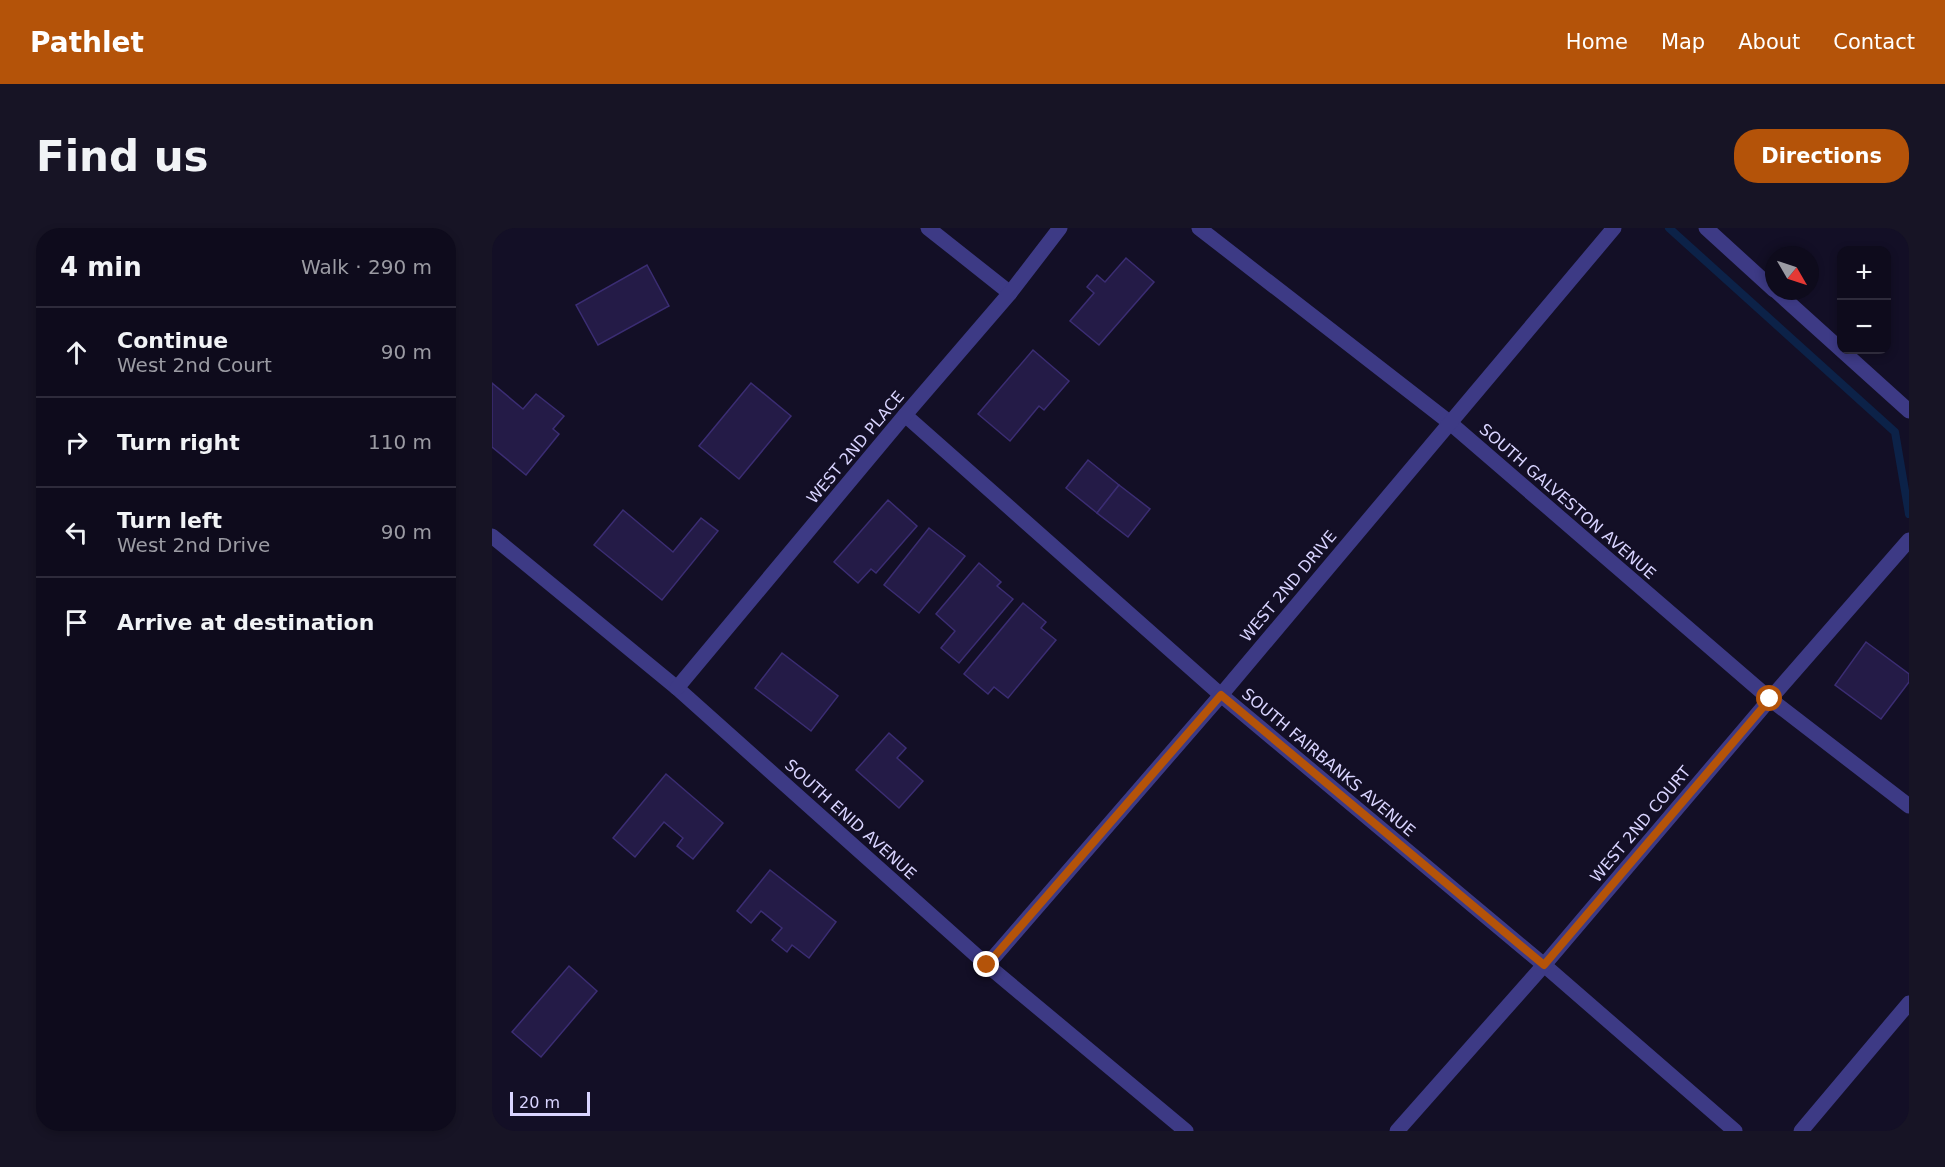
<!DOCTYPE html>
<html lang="en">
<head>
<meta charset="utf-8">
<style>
  :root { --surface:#0e0b1c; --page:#171425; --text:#f1f3f6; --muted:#9b9ba3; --line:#2e2b3b; --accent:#b45309 }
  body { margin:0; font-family:"DejaVu Sans",sans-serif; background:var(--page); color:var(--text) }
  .controls { position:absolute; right:18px; top:18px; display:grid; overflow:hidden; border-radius:12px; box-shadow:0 3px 9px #0003 }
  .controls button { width:54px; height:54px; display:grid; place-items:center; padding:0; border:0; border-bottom:2px solid var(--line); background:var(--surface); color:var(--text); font:30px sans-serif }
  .compass { position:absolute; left:1273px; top:18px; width:54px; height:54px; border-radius:50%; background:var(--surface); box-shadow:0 3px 9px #0003; rotate:129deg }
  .scale { position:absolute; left:18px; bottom:15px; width:80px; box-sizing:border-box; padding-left:6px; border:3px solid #d9d4ff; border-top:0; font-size:16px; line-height:21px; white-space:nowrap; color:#d9d4ff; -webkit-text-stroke:4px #130f26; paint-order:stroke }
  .stop { position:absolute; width:18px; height:18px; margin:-14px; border:4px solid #b45309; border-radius:50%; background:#fff }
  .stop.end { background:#b45309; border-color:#fff; box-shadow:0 2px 6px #0008 }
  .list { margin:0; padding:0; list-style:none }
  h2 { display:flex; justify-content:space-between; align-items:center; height:78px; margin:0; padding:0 24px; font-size:26px }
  h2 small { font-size:20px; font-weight:400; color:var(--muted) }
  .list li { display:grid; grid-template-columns:39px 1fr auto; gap:18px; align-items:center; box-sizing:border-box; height:90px; padding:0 24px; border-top:2px solid var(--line) }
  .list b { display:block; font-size:22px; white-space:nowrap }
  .list p { margin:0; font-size:20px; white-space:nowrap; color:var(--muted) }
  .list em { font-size:20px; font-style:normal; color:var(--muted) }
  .icon { flex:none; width:33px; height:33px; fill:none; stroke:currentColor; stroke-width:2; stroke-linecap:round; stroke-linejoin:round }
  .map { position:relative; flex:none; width:1417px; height:903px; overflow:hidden; border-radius:24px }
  header { display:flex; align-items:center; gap:36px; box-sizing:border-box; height:84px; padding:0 30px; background:var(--accent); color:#fff }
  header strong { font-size:28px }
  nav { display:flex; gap:33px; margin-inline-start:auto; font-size:21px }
  .intro { display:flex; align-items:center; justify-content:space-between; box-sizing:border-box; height:144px; padding:0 36px }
  h1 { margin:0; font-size:42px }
  .button { padding:15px 27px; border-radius:24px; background:var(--accent); color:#fff; font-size:21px; font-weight:700 }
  main { display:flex; gap:36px; padding:0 36px }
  aside { flex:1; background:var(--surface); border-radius:24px; box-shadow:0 3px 9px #0003 }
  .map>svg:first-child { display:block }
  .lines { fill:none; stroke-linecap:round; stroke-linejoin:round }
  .stream { stroke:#0c2248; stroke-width:8 }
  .building { fill:#241b47; stroke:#3b2d73; stroke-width:1.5 }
  .minor { stroke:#3d3a85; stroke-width:15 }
  .route { stroke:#b45309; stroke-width:8 }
  .labels { text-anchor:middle; stroke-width:4.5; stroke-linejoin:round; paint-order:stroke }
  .street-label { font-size:16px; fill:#d9d4ff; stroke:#130f26 }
</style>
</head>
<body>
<header>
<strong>Pathlet</strong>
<nav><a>Home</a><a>Map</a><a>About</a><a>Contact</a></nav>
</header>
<div class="intro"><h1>Find us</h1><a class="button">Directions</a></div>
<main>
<aside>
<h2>4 min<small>Walk · 290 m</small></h2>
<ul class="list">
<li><svg class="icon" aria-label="ahead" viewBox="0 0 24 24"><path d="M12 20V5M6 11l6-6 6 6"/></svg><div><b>Continue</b><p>West 2nd Court</p></div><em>90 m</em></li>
<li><svg class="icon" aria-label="right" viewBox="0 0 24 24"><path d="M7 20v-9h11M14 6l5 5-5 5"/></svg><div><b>Turn right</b></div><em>110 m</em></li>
<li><svg class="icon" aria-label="left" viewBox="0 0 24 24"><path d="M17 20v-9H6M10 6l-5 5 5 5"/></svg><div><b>Turn left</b><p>West 2nd Drive</p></div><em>90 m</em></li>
<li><svg class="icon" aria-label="arrive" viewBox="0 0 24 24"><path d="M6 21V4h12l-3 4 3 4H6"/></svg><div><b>Arrive at destination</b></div></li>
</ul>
</aside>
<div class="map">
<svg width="1417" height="903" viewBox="0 0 1417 903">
  <rect width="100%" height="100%" fill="#130f26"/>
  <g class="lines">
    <!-- stream -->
    <path class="stream" d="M 1177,0 L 1403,204 L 1417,286"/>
  </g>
  <!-- building -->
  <g class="building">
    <path d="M 634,30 L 662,54 L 607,117 L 578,93 L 602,65 L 595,59 L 605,47 L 613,54 Z"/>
    <path d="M 155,37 L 177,78 L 106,117 L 84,77 Z"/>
    <path d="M 541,122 L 577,153 L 552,182 L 547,178 L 518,213 L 486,186 Z"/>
    <path d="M 0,155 L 31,181 L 44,166 L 72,188 L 61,201 L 67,206 L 34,247 L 0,219 Z"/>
    <path d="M 259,155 L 299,188 L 247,251 L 207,218 Z"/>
    <path d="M 596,232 L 627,257 L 605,285 L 574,260 Z"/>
    <path d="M 627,257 L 658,281 L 636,309 L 605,285 Z"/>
    <path d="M 396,272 L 425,298 L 384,345 L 379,341 L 366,355 L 342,334 Z"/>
    <path d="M 131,282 L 181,324 L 209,290 L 226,303 L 170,372 L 102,317 Z"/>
    <path d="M 437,300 L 473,328 L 427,385 L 392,357 Z"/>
    <path d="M 487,335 L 509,354 L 505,358 L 521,371 L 467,435 L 449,420 L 463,403 L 444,386 Z"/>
    <path d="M 531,375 L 554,394 L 549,400 L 564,412 L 516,470 L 502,459 L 496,466 L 472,446 Z"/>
    <path d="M 1374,414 L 1417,446 L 1417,454 L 1389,491 L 1343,457 Z"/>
    <path d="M 290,425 L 346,468 L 319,503 L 263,460 Z"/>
    <path d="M 397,505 L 414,520 L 405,530 L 431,553 L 407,580 L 364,542 Z"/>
    <path d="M 174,546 L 231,595 L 201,631 L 185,618 L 191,610 L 172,594 L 143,629 L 121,610 Z"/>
    <path d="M 278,642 L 344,694 L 317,730 L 300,717 L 295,724 L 280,712 L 290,700 L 269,683 L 259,695 L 245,683 Z"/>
    <path d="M 77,738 L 105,763 L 49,829 L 20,804 Z"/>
  </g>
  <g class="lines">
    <!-- minor -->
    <g class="minor">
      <path d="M 436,0 L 518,65"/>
      <path d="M 707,0 L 957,194 L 1278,471 L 1417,578"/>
      <path d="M 1214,0 L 1282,62"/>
      <path d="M 1284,63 L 1417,183"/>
      <path d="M 413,187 L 729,467 L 1052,737 L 1243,903"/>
      <path d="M 0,308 L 185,460 L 495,737 L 694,903"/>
      <path d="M 185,460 L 413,187 L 518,65 L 568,0"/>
      <path d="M 495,737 L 729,467 L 1122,0"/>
      <path d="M 905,903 L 1052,737 L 1278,471 L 1417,312"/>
      <path d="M 1309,903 L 1417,775"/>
    </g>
  </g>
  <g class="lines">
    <!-- route -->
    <path class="route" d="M 495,737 L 729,467 L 1052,737 L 1278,471"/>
  </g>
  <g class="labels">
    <!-- street labels -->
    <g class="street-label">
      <text transform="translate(363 219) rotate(-50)" y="6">WEST 2ND PLACE</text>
      <text transform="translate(1076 273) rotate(41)" y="6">SOUTH GALVESTON AVENUE</text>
      <text transform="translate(796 358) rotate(-50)" y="6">WEST 2ND DRIVE</text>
      <text transform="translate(837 534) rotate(40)" y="6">SOUTH FAIRBANKS AVENUE</text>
      <text transform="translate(359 591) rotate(42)" y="6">SOUTH ENID AVENUE</text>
      <text transform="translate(1148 596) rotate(-50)" y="6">WEST 2ND COURT</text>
    </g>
  </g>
</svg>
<div class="controls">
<button>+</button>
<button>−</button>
</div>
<svg class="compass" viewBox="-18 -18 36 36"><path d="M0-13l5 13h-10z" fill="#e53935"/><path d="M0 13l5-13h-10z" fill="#9b9ba3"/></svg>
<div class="scale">20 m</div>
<div class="stop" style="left:1278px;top:471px"></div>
<div class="stop end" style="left:495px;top:737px"></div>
</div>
</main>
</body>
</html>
